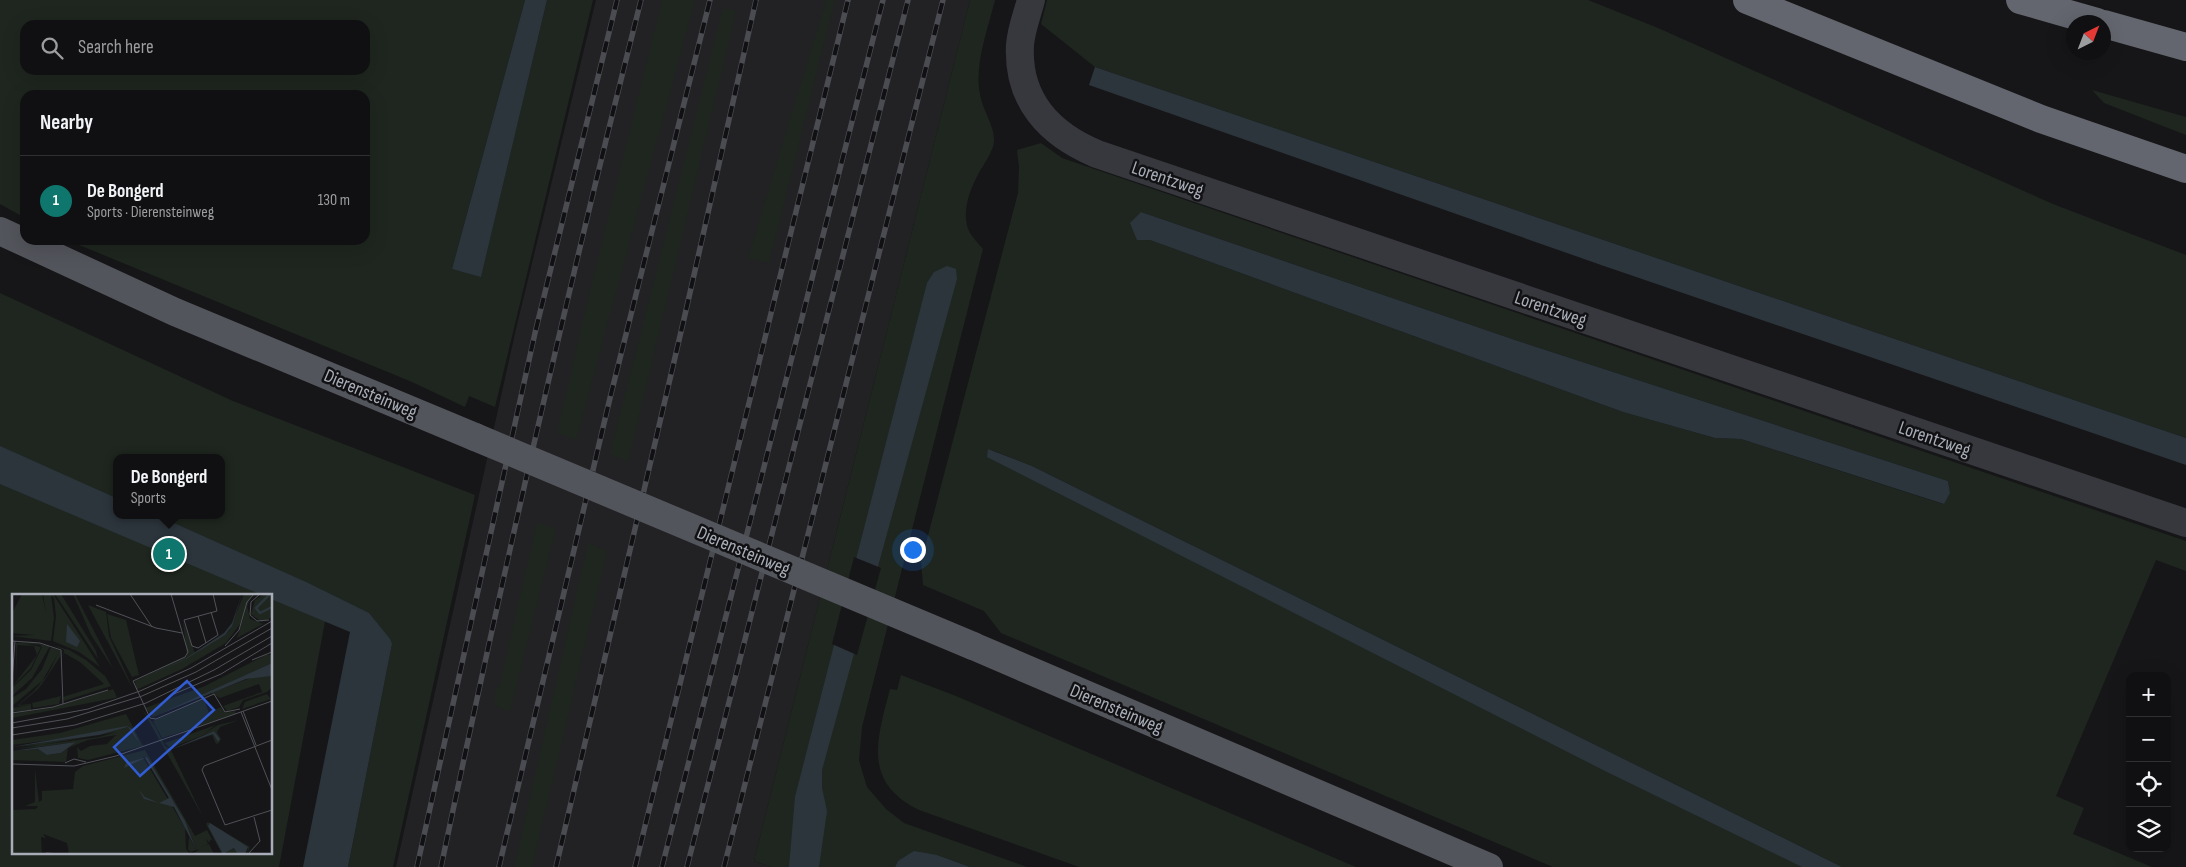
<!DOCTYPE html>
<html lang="en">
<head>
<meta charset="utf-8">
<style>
  :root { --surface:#101012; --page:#19191b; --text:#f1f3f6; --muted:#9c9d9f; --line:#303032; --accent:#0f766e }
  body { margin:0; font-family:"Sofia Sans Condensed",sans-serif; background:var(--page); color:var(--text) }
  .controls { position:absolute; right:15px; bottom:15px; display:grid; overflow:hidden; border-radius:10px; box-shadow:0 5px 20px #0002 }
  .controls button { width:45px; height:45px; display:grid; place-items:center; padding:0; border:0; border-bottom:1px solid var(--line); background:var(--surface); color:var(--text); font:25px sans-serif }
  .compass { position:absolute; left:2066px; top:15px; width:45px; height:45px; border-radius:50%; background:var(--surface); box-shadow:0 5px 20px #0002; rotate:42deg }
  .you { position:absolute; left:912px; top:549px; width:18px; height:18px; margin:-12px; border:4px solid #fff; border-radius:50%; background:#1a73e8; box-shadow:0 0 0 8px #1a73e833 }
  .badge { display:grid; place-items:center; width:32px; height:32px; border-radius:50%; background:var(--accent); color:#fff; font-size:16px; font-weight:700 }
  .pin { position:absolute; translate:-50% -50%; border:2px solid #fff; box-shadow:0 1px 5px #0006 }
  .popup { position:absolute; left:113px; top:454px; width:112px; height:65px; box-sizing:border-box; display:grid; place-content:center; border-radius:10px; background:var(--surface); filter:drop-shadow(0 1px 4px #0005); font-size:16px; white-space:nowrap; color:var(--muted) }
  .popup b { font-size:19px; color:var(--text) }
  .popup::after { content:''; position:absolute; left:50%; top:100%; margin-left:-10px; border:10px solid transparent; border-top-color:var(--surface) }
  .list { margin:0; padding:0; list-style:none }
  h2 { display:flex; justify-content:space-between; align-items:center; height:65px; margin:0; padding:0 20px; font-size:21px }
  h2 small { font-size:16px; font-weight:400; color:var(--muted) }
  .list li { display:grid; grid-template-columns:32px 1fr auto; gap:15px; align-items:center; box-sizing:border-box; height:90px; padding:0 20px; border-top:1px solid var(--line) }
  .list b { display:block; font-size:19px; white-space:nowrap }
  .list p { margin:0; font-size:16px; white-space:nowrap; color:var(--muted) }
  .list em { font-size:16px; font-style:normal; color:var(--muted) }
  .icon { flex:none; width:28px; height:28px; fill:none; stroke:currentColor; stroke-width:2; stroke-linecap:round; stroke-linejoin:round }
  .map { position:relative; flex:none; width:2186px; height:867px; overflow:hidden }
  .search { position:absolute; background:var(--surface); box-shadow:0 5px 20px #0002; left:20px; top:20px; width:350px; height:55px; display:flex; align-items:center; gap:12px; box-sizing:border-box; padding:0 18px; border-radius:15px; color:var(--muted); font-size:19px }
  .panel { position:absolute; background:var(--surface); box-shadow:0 5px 20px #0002; left:20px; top:90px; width:350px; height:155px; border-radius:15px }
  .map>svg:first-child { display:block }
  .built { fill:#222225 }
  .green { fill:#1e261f; fill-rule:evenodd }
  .water { fill:#2c353c }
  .pier { fill:#161618 }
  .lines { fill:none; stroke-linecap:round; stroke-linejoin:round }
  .minor { stroke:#37383d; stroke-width:28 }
  .major { stroke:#53555c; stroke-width:28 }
  .highway { stroke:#63666e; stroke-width:28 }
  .rail-casing { stroke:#4a4c52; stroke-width:5.5 }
  .rail { stroke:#111113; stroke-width:4; stroke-dasharray:11; stroke-linecap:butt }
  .major-bridge { stroke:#53555c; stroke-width:28 }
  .labels { text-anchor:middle; stroke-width:5; stroke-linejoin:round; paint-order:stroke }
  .street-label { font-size:19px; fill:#a8adb8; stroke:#111113 }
  .inset-river { fill:none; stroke:#2c353c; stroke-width:2.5 }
  .inset-road { fill:none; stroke:#505258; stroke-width:1 }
  .view { fill:#325cd3; fill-opacity:0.15; stroke:#325cd3; stroke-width:2.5 }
  .inset-edge { fill:none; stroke:#a8adb8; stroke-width:2.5 }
</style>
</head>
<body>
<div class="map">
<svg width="2186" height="867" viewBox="0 0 2186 867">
  <rect width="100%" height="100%" fill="#161618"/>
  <!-- built -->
  <path class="built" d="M 596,0 L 970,0 L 754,861 L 771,867 L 396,867 L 516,329 Z"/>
  <!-- green -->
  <g class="green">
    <path d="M 0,0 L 525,0 L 452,269 L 481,276 L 547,0 L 593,0 L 495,407 L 469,396 L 465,407 L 412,382 L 67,240 L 365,240 L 365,95 L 25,95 L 25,218 L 0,204 ZM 25,25 L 365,25 L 365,70 L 25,70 Z"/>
    <path d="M 662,0 L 695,0 L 576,440 L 557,433 L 584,316 Z"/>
    <path d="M 826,0 L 835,0 L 769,263 L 748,258 Z"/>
    <path d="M 970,0 L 995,0 C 988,29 974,64 980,94 C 982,109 993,123 994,138 C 995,147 988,158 983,166 C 972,183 960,211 969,231 C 972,237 979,244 983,249 L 862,727 L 859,760 L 863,774 L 867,787 L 886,809 L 904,823 L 1027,867 L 970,867 L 937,855 L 898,861 L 895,867 L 771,867 L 754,861 Z"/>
    <path d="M 1047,0 L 1588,0 L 1658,28 L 2053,204 L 2186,255 L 2186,438 L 1095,67 L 1041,24 Z"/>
    <path d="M 723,8 L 736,11 L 628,462 L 610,454 Z"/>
    <path d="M 2092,90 L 2186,117 L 2186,135 L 2104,103 Z"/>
    <path d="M 1041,143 L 1062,158 L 2186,541 L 2186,571 L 2156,560 L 2056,796 L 2084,808 L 2073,834 L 2152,867 L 1842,867 L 1032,466 L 989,449 L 1803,867 L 1553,867 L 1001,633 L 984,611 L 923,585 L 921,562 L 1018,193 L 1019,168 L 1017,150 ZM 1141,212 L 1518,341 L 1948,481 L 1950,493 L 1943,504 L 1741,439 L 1715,438 L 1623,412 L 1150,240 L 1137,240 Z"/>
    <path d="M 0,293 L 233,401 L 475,495 L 393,867 L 348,867 L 392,644 L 330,595 L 279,867 L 0,867 ZM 116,458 L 222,458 L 222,515 L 116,515 ZM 14,596 L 271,596 L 271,853 L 14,853 Z"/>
    <path d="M 537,522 L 556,529 L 510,711 L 499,708 L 494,703 L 497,686 L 499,687 L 500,684 Z"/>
    <path d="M 588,543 L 607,551 L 532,867 L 514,867 Z"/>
    <path d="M 901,675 L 956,696 L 1356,867 L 1079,867 L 919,810 C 862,782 877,739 890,689 L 897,690 Z"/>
  </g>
  <!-- water -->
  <g class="water">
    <path d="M 525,0 L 547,0 L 481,277 L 452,269 Z"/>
    <path d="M 1095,67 L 2186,438 L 2186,465 L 1604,266 L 1089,85 Z"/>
    <path d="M 1141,212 L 1518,341 L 1948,481 L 1950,493 L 1944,504 L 1741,439 L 1715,438 L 1623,412 L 1150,240 L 1137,240 L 1130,223 Z"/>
    <path d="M 947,266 L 956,269 L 957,279 L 822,770 L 822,788 L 827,811 L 819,867 L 789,867 L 795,797 L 927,283 L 934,272 Z"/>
    <path d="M 0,446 L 116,498 L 116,515 L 156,515 L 306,582 L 369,613 L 390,639 L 392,644 L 348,867 L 303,867 L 350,632 L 271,599 L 271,596 L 264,596 L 0,484 Z"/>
    <path d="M 988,449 L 1032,466 L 1842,867 L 1802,867 L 1605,771 L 987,457 Z"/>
    <path d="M 914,851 L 937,855 L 970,867 L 895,867 L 898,861 Z"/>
  </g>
  <!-- pier -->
  <path class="pier" d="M 854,557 L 881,568 L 857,655 L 832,644 Z"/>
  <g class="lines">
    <!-- minor -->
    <path class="minor" d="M 1031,0 C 1027,15 1021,30 1020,45 C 1017,100 1049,134 1097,154 L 2186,523"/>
    <!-- major -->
    <g class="major">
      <path d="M 0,231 L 175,312 L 475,437"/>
      <path d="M 973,646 L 1489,867"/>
    </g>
    <!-- highway -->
    <g class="highway">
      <path d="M 1747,0 L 2041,119 L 2186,169"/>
      <path d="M 2020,0 L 2097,22"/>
      <path d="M 2104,24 L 2186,47"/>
    </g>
    <!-- rail casing -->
    <g class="rail-casing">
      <g id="rail">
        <path d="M 417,867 L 535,333 L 617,0"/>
        <path d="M 441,867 C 502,577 568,288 641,0"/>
        <path d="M 499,867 L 610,398 L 710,0"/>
        <path d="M 556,867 L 687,306 L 756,0"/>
        <path d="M 635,867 L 848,0"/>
        <path d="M 662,867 L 883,0"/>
        <path d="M 687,867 L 908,0"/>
        <path d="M 724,867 L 943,0"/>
      </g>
    </g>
    <!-- rail -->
    <use href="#rail" class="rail"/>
    <!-- major-bridge -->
    <path class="major-bridge" d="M 475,437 L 973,646"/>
  </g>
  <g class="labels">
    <!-- street labels -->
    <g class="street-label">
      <text transform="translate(1168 178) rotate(19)" y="7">Lorentzweg</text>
      <text transform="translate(1551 308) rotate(19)" y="7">Lorentzweg</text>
      <text transform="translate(371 393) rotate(23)" y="7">Dierensteinweg</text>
      <text transform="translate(1935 438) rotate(19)" y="7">Lorentzweg</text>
      <text transform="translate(744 550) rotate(23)" y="7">Dierensteinweg</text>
      <text transform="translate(1117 708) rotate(23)" y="7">Dierensteinweg</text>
    </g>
  </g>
  <!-- overview -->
  <g transform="translate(12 594)">
    <rect width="260" height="260" fill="#161618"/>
    <path d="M 10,0 L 30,0 L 34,19 L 31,0 L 39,1 L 42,24 L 39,47 L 0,42 L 22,41 L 0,39 L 0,19 ZM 38,0 L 41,0 L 88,73 L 67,58 L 41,47 L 44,22 L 42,4 ZM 43,0 L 49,0 L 84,57 L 86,65 ZM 61,0 L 63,0 L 102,76 L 79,41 ZM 232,0 L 240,0 L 228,30 L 214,49 L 170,75 L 124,96 L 123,87 L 175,62 L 171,28 L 183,59 L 175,64 L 217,37 ZM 252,0 L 260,0 L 260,23 L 250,28 L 239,20 L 243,6 ZM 76,11 L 94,18 L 97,42 L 122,97 ZM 235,12 L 238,25 L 251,30 L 225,44 ZM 95,20 L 114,26 L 127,81 L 120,83 L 99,44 ZM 17,48 L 38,52 L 20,84 L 0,102 L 0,94 L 19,76 L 30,53 L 28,51 L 11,49 L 29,53 L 19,74 L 0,93 L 25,61 L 22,52 L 5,51 L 4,83 L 4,49 ZM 40,51 L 57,56 L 74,66 L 93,82 L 99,92 L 52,107 L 51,103 L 92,90 L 68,68 L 52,59 L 51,65 L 52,56 ZM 39,53 L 49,57 L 48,63 L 30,90 L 25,96 L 7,111 L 19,110 L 19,116 L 0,118 L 0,114 L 17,111 L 5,112 L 22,97 L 36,80 L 46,60 L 30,87 L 0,112 L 0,104 L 14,95 L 30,75 ZM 254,61 L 260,61 L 260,69 L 202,96 L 141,123 L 133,114 L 193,92 ZM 260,82 L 259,94 L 255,98 L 231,106 L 227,113 L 215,117 L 211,112 L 250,98 L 247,90 L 208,104 L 199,99 L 241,83 ZM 101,95 L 105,103 L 103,104 L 0,124 L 0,120 L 38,114 ZM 255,100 L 259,105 L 230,115 L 233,108 ZM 49,102 L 47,110 L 21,114 L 20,109 ZM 192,105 L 197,119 L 209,113 L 213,119 L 223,117 L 224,120 L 150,144 L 141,127 ZM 130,115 L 143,132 L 153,152 L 156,154 L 179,144 L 157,153 L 153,149 L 204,131 L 191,140 L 206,131 L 227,126 L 208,133 L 205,138 L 209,145 L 207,149 L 204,150 L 200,141 L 192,144 L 201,140 L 206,148 L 208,145 L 202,137 L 158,154 L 191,223 ZM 114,120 L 131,152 L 76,166 L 66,164 L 65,153 L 69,157 L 78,152 L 95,150 L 104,141 L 76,146 L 56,154 L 54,168 L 0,166 L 0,157 L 26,155 L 36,161 L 49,159 L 64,148 L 27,153 L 0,155 L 87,143 L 104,138 L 29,151 L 0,153 L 87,141 L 116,133 L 125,148 L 115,132 L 87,140 L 0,151 L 0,146 L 48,139 ZM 133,156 L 183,242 L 195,236 L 190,227 L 201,247 L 199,245 L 197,249 L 194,244 L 196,250 L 189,253 L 197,250 L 202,260 L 181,260 L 187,255 L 179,258 L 176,256 L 177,243 L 184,255 L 176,234 L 135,163 L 131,163 L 173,234 L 174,255 L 177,259 L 57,260 L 55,249 L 31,240 L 34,244 L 29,243 L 30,260 L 0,260 L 0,216 L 24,215 L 26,212 L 13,212 L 23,208 L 23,175 L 27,208 L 30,206 L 30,197 L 61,195 L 63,178 L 71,172 ZM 196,228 L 238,253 L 235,260 L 236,253 L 209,239 L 211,259 L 223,254 L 227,260 L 210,260 L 194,230 Z" fill="#1e261f"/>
    <path d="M 230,0 L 220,32 L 213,41 L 174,65 L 125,87 L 173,65 L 212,39 L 220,29 ZM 55,30 L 68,47 L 65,53 L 54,48 ZM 260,69 L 260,82 L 234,85 L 141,123 ZM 115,132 L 120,135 L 127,148 L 116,133 L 87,141 L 0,153 ZM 202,137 L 208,145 L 206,148 L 201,140 L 158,156 ZM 64,148 L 49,159 L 35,161 L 26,155 L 0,157 ZM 135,163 L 173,227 L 184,255 L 162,213 L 132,205 L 127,196 L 133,203 L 147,209 L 157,204 L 133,164 L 112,174 L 114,169 ZM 198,229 L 236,253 L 233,260 L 225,259 L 222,254 L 211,260 L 196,232 Z" fill="#2c353c"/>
    <path class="inset-river" d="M 258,0 L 244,14 L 248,19 L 260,13"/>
    <path class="inset-road" d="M 118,0 L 140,33M 159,0 L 176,58 L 173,63 L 121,87 L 138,124 L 144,125 L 202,100 L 213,118 L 228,115M 248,0 L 239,8 L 238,21 L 245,27 L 257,26M 84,11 L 144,34 L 170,39M 186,22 L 194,49M 172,26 L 180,52 L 186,54 L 206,41 L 199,18M 172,26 L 205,17 L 201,0M 0,47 L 28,49 L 49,56 L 51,110M 213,52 L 227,36 L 235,8 L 242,0M 240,66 L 260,58M 0,87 L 3,47M 162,100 L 209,80 L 260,49M 231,117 L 244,151M 229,118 L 260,196M 0,119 L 41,113 L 96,96M 0,129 L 76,115 L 128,97 L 179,74 L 260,27M 0,134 L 55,125 L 130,102 L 184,78 L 260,34M 0,141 L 63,131 L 134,109 L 202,76 L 260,42M 260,146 L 192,172 L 190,176 L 213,231 L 260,216M 53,169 L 62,165 L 74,168M 0,170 L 62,172 L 104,162 L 260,107M 34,259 L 49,260M 236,260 L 248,247 L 242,223"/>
    <path class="view" d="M 175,87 L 202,116 L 128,182 L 102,153 Z"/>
    <rect width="260" height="260" class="inset-edge"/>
  </g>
</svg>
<div class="controls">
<button>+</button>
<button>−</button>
<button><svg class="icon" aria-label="locate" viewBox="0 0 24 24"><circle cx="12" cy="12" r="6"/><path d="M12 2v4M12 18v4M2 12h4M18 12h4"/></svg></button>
<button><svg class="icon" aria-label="layers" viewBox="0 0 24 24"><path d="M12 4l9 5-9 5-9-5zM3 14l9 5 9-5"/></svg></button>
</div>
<svg class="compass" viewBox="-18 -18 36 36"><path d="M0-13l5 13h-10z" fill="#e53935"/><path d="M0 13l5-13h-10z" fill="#9c9d9f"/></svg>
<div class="you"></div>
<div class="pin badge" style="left:169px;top:554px">1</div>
<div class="popup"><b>De Bongerd</b>Sports</div>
<div class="search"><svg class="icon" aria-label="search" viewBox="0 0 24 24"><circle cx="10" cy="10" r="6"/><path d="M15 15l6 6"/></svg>Search here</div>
<section class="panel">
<h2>Nearby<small></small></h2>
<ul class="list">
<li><span class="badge">1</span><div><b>De Bongerd</b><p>Sports · Dierensteinweg</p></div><em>130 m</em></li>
</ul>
</section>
</div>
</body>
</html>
